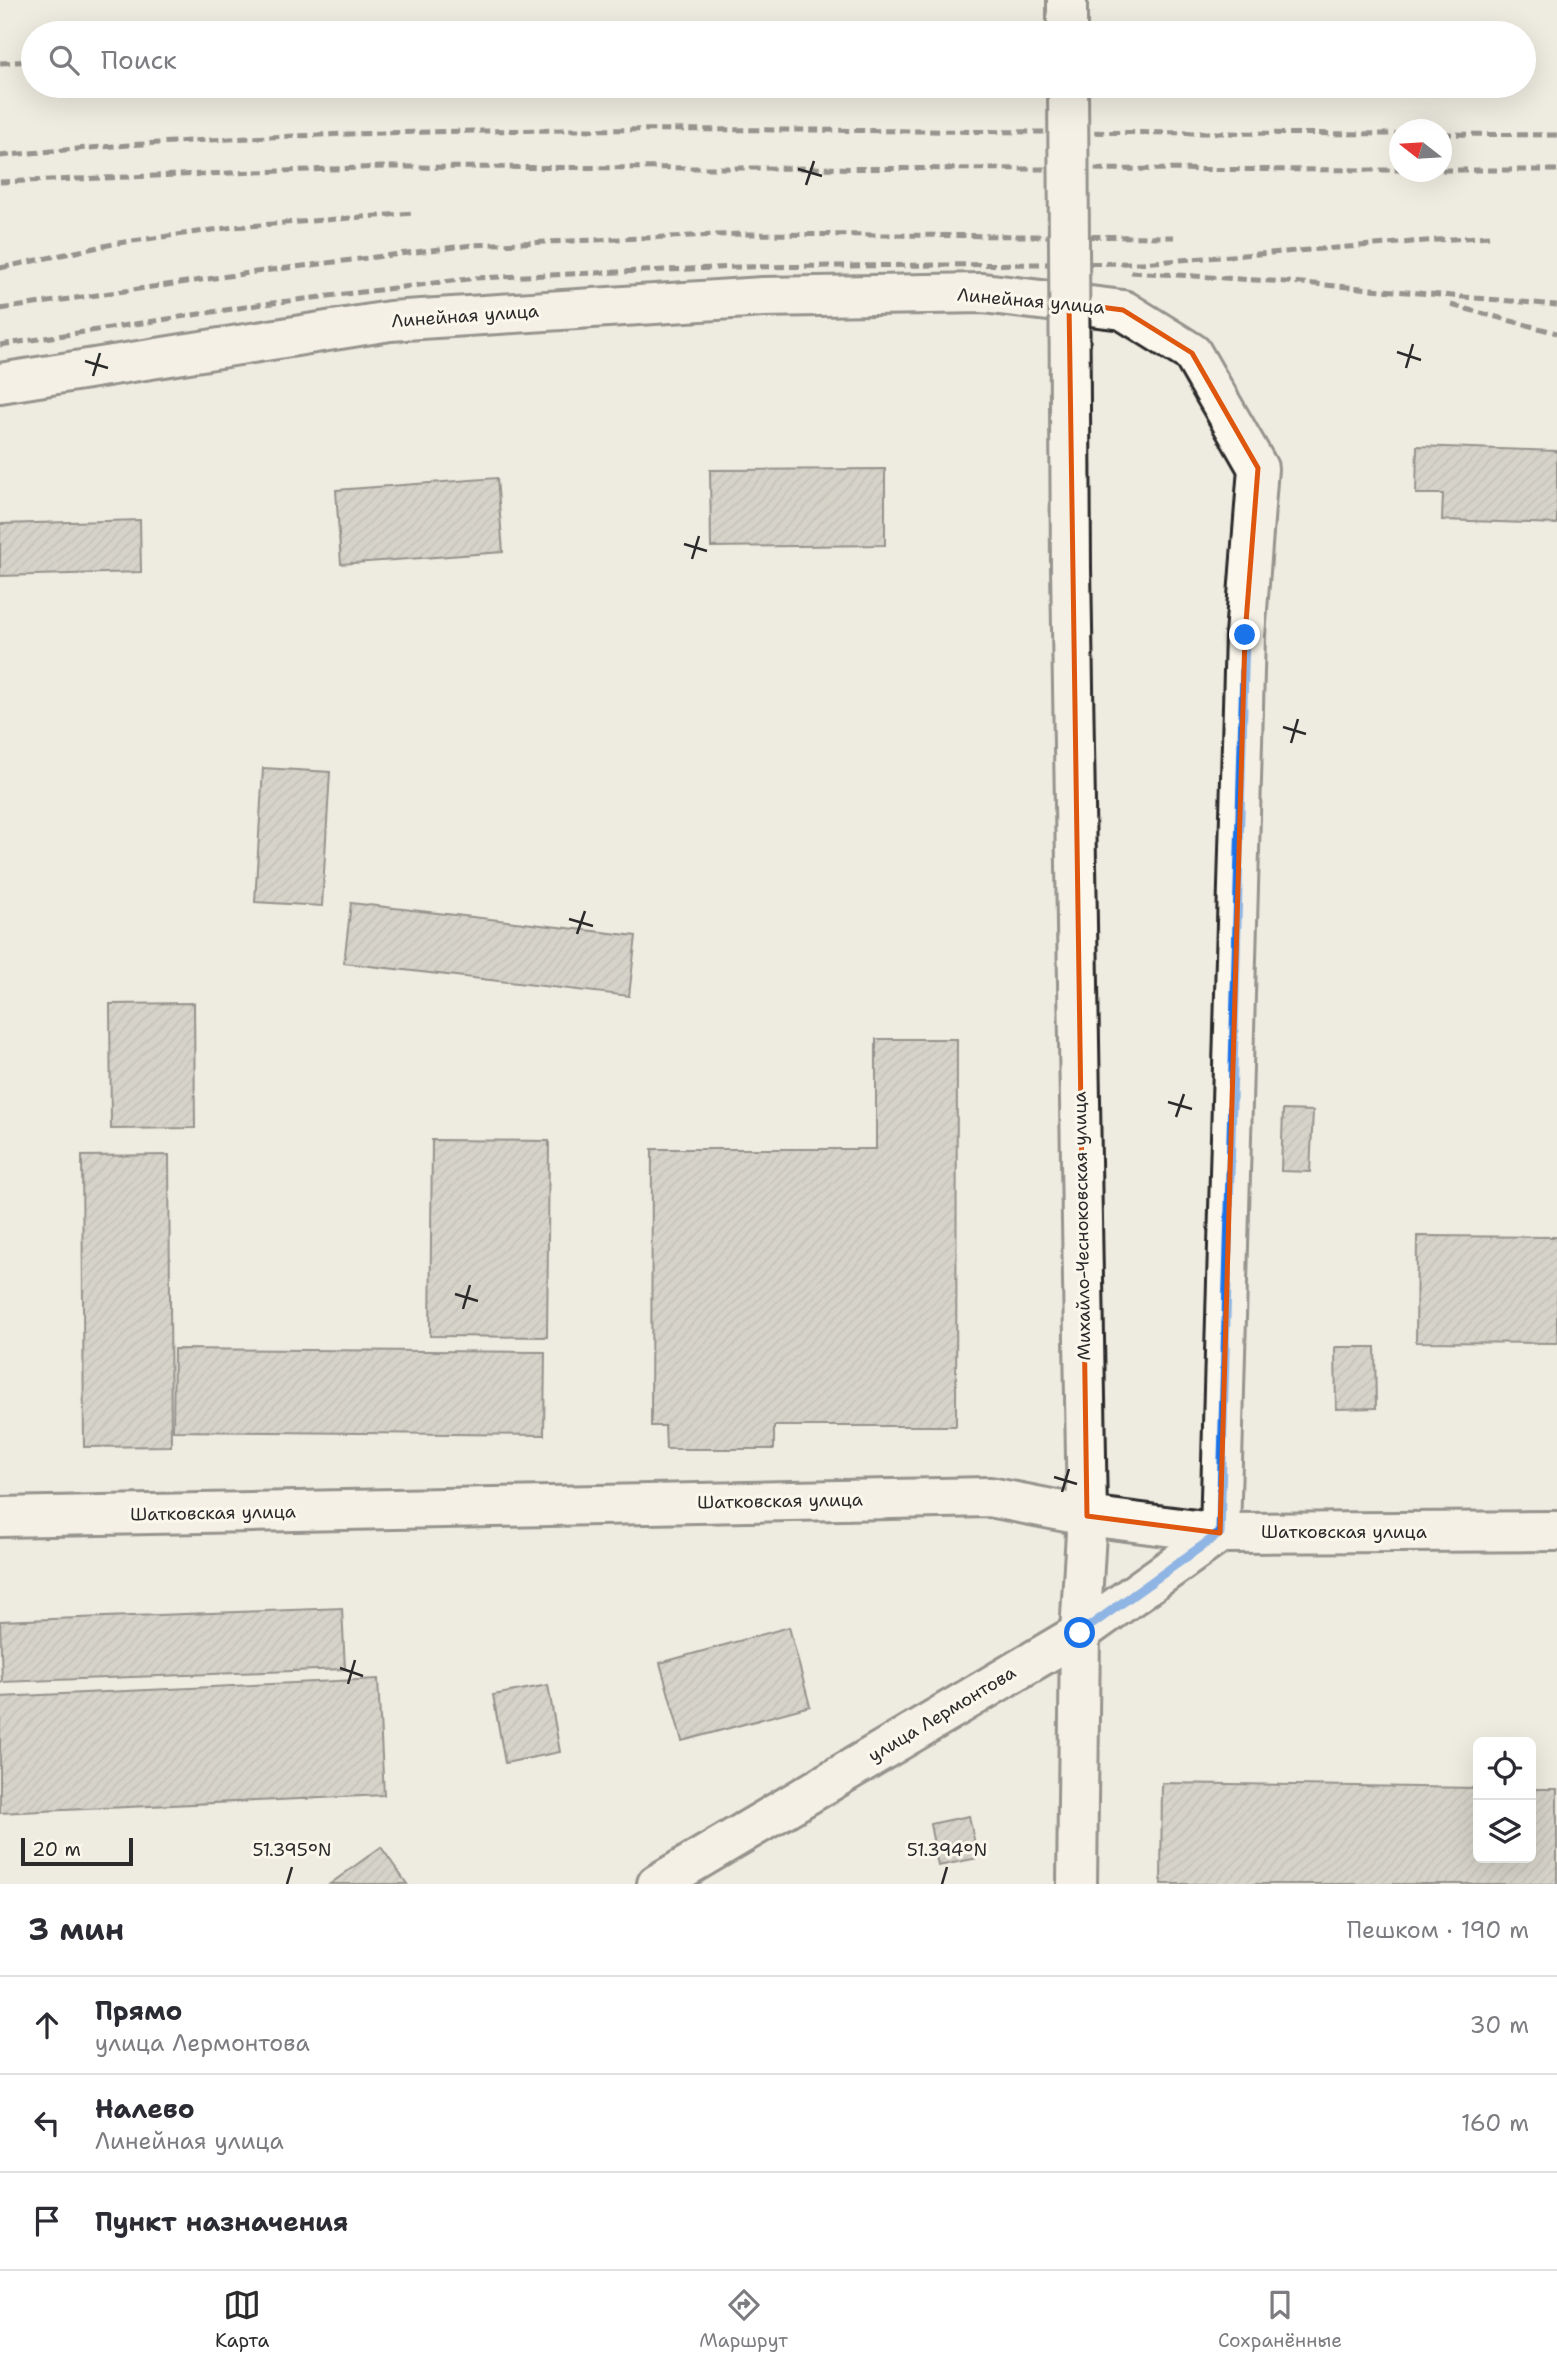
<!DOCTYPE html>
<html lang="ru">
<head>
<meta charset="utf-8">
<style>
  :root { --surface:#fff; --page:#f2f2f3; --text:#2b2b33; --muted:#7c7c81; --line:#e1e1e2; --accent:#2b2b2b }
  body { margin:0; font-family:"Shantell Sans",sans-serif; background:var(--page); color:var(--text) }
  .controls { position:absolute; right:21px; bottom:21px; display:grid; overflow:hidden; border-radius:10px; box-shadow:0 7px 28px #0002 }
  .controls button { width:63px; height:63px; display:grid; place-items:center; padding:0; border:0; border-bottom:2px solid var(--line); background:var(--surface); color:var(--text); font:35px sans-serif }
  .compass { position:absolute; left:1389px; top:119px; width:63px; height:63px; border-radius:50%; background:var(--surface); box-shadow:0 7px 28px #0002; rotate:287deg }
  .scale { position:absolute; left:21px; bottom:18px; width:112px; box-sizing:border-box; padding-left:7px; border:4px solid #2b2b2b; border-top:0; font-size:19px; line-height:24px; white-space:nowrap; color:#2b2b2b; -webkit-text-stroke:5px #fbf7ec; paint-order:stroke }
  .stop { position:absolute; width:21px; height:21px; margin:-16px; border:5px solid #1a73e8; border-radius:50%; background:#fff }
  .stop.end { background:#1a73e8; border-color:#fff; box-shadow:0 2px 7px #0008 }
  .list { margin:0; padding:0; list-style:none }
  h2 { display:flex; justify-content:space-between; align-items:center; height:91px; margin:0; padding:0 28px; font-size:30px }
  h2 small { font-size:23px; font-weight:400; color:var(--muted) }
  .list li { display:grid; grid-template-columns:46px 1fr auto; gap:21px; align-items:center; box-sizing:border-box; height:98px; padding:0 28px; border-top:2px solid var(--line) }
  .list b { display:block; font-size:26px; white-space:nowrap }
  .list p { margin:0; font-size:23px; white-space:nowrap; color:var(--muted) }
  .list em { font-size:23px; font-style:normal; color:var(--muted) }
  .icon { flex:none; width:38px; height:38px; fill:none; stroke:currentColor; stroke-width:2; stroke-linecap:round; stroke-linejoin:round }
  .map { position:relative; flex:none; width:1557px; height:1884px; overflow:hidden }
  .search { position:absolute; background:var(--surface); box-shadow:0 7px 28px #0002; left:21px; right:21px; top:21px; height:77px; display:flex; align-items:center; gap:18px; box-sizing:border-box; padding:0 24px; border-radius:38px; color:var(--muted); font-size:26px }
  .sheet { height:385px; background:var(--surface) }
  nav { display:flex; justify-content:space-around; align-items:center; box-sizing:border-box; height:98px; border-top:2px solid var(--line); background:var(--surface); font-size:19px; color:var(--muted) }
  nav a { display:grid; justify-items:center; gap:4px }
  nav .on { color:var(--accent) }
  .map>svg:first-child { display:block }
  .building { fill:url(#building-hatch); stroke:#2b2b2b; stroke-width:2 }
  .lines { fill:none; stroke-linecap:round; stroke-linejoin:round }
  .street-casing { stroke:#2b2b2b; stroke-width:44 }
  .secondary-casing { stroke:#2b2b2b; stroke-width:44 }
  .street { stroke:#fbf7ec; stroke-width:38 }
  .secondary { stroke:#fbf7ec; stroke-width:38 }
  .rail { stroke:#2b2b2b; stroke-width:5; stroke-dasharray:10 5; stroke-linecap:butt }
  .secondary-bridge-casing { stroke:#2b2b2b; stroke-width:44; stroke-linecap:butt }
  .secondary-bridge { stroke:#fbf7ec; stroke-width:38 }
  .route { stroke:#1a73e8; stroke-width:9 }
  .marked { fill:none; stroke:#df570e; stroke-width:5; stroke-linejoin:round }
  .ticks { fill:none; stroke:#2b2b2b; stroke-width:2.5 }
  .labels { text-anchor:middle; stroke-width:6; stroke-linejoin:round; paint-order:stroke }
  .street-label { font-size:18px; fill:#2b2b2b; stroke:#fbf7ec }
  .ticks-label { font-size:18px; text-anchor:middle; fill:#2b2b2b; stroke:#fbf7ec; stroke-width:6; stroke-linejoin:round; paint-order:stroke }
</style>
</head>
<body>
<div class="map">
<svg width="1557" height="1884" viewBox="0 0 1557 1884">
  <defs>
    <pattern id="building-hatch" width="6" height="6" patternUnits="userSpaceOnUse" patternTransform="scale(1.75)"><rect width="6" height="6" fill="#b8b5ae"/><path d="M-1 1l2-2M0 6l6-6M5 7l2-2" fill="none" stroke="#96938e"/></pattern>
  </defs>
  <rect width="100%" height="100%" fill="#eeebe0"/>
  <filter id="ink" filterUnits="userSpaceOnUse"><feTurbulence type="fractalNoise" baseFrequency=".0143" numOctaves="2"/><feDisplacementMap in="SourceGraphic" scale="14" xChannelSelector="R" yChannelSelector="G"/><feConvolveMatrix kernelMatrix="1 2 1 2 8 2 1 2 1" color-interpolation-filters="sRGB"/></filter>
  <g filter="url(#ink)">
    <!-- building -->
    <g class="building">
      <path d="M 1417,446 L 1557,451 L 1557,524 L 1442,520 L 1443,494 L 1416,494 Z"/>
      <path d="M 885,469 L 885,545 L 711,547 L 710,470 Z"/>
      <path d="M 497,478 L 503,552 L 341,564 L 336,490 Z"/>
      <path d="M 140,520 L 141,572 L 0,576 L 0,524 Z"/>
      <path d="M 263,768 L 330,772 L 322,906 L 255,902 Z"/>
      <path d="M 351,903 L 636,936 L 629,996 L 344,963 Z"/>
      <path d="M 194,1003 L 195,1128 L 111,1129 L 110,1004 Z"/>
      <path d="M 876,1039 L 957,1039 L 956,1426 L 774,1426 L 774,1449 L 666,1449 L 665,1426 L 651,1426 L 652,1149 L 876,1149 Z"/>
      <path d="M 1283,1110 L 1313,1111 L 1310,1172 L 1281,1171 Z"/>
      <path d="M 432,1140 L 549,1141 L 547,1337 L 430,1336 Z"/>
      <path d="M 169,1155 L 171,1446 L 84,1447 L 82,1156 Z"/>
      <path d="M 1417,1236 L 1557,1237 L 1557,1343 L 1416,1342 Z"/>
      <path d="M 1335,1347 L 1375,1347 L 1376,1408 L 1336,1409 Z"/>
      <path d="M 174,1349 L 545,1352 L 544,1435 L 173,1431 Z"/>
      <path d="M 342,1608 L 345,1669 L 2,1682 L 0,1621 Z"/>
      <path d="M 789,1627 L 810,1706 L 682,1741 L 660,1663 Z"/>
      <path d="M 378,1679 L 384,1795 L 0,1813 L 0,1697 Z"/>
      <path d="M 548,1685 L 560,1752 L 505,1763 L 493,1695 Z"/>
      <path d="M 1162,1783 L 1478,1788 L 1478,1858 L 1531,1858 L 1531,1789 L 1557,1789 L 1557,1884 L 1161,1884 Z"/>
      <path d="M 969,1816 L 978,1858 L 938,1866 L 930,1824 Z"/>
      <path d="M 381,1847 L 407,1884 L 330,1884 Z"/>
    </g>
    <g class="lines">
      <!-- street casing -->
      <g class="street-casing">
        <g id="street">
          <path d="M 0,383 L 390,321 L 763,297 L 983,293 L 1123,310 L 1192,353 L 1258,468 L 1245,635 L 1220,1533 L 1080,1633 L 657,1884"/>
          <path d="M 0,1517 L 990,1497 L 1087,1516 L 1220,1533 L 1557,1531"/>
        </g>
      </g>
      <!-- secondary casing -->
      <g class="secondary-casing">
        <g id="secondary">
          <path d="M 1067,0 L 1067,33"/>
          <path d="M 1071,568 L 1087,1516 L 1080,1633 L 1077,1884"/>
        </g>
      </g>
      <!-- street -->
      <use href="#street" class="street"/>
      <!-- secondary -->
      <use href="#secondary" class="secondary"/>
      <!-- rail -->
      <g class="rail">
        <path d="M 0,63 L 33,61"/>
        <path d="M 1442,134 L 1557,135"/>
        <path d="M 0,156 C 268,129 539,129 808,130 C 1005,132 1202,133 1400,134"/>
        <path d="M 1442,170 L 1557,170"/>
        <path d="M 0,182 L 384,167 L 1400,170"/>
        <path d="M 0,268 L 118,243 L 234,227 L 415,213"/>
        <path d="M 1131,272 L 1302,283 L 1557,305"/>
        <path d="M 1451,305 L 1557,333"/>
        <path d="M 0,309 L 263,271 L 472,245 L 741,234 L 1174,237"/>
        <path d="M 0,345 L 264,304 L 476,278 L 738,267 L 1141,263 L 1490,236"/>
      </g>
      <!-- secondary-bridge casing -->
      <g class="secondary-bridge-casing">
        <path id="secondary-bridge" d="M 1068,86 L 1071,568"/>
      </g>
      <!-- secondary-bridge -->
      <use href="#secondary-bridge" class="secondary-bridge"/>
    </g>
  </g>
  <g class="lines" filter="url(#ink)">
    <!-- route -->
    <path class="route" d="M 1080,1633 L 1220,1533 L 1245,635"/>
  </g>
  <!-- marked area -->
  <path d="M0 0H1557V1884H0ZM 1069,303 L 1123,310 L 1192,353 L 1258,468 L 1245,635 L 1220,1533 L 1087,1516 Z" fill="#eeebe0" fill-opacity=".55" fill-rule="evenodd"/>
  <path class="marked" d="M 1069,303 L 1123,310 L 1192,353 L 1258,468 L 1245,635 L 1220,1533 L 1087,1516 Z"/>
  <!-- ticks -->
  <path class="ticks" d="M 798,169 L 822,176M 806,185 L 814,161M 1397,352 L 1421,360M 85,361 L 108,368M 1406,368 L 1413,344M 93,376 L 100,353M 684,544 L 707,551M 692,559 L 699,536M 1283,727 L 1306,734M 1291,743 L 1298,719M 569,919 L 593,926M 577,934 L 585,911M 1168,1102 L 1192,1109M 1176,1117 L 1184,1094M 455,1294 L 478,1301M 463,1309 L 470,1285M 1054,1477 L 1077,1484M 1062,1492 L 1069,1469M 340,1668 L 363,1676M 348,1684 L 355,1660M 287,1884 L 292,1867M 942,1884 L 947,1867"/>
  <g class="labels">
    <!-- street labels -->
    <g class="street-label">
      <text transform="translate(1031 301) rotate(5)" y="6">Линейная улица</text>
      <text transform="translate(465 316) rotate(-4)" y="6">Линейная улица</text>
      <text transform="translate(1082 1226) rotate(-91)" y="6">Михайло-Чесноковская улица</text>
      <text transform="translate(780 1501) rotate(-1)" y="6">Шатковская улица</text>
      <text transform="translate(213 1513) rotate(-1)" y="6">Шатковская улица</text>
      <text x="1344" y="1538">Шатковская улица</text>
      <text transform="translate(942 1714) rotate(-31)" y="6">улица Лермонтова</text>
    </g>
  </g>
  <g class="ticks-label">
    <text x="292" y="1856">51.395°N</text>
    <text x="947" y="1856">51.394°N</text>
  </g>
</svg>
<div class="controls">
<button><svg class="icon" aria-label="locate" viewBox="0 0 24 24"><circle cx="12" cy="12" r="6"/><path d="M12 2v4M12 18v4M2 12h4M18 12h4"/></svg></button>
<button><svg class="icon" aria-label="layers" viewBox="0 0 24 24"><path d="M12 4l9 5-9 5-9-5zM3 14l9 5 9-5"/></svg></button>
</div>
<svg class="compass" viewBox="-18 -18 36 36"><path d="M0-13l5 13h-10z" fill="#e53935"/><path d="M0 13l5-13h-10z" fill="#7c7c81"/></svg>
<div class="scale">20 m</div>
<div class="stop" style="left:1080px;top:1633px"></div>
<div class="stop end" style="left:1245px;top:635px"></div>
<div class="search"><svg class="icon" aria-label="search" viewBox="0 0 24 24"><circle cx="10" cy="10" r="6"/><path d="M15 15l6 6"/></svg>Поиск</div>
</div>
<section class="sheet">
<h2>3 мин<small>Пешком · 190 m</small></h2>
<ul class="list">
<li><svg class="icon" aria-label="ahead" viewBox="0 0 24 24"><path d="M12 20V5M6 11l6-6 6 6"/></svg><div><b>Прямо</b><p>улица Лермонтова</p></div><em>30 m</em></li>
<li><svg class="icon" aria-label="left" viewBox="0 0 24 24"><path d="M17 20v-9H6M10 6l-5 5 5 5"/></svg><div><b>Налево</b><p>Линейная улица</p></div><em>160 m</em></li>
<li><svg class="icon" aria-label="arrive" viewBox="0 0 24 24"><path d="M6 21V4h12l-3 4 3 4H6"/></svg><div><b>Пункт назначения</b></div></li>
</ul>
</section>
<nav>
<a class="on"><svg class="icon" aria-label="map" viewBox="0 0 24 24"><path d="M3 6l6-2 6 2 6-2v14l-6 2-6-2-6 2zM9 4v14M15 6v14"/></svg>Карта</a>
<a><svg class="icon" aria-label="directions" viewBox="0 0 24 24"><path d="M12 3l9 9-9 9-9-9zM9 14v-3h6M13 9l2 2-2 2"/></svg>Маршрут</a>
<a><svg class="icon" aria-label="saved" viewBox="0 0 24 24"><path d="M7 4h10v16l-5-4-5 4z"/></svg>Сохранённые</a>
</nav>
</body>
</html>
